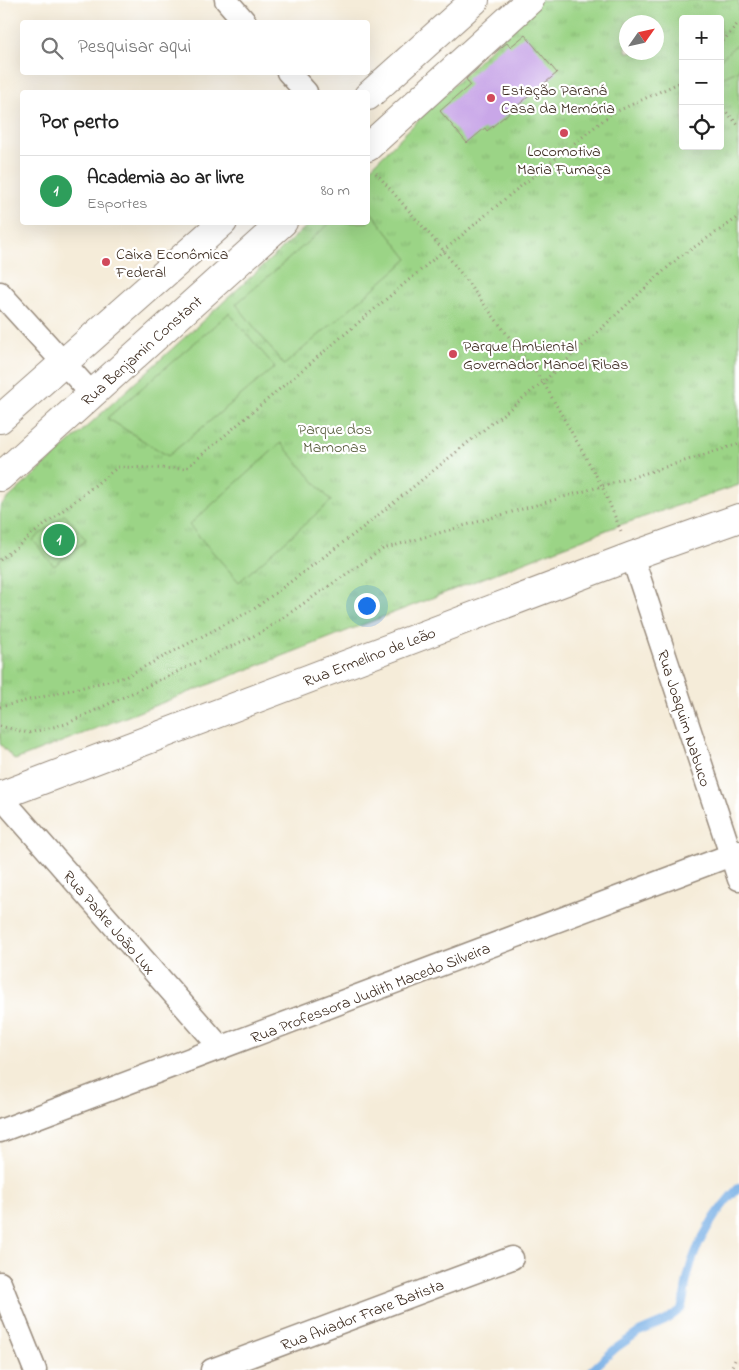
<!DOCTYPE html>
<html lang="pt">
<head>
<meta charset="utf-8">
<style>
  :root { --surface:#fff; --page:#f6f6f6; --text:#222; --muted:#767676; --line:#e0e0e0; --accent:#d1495b }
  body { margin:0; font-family:"Indie Flower",sans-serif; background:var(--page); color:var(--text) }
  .controls { position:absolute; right:15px; top:15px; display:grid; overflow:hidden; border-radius:5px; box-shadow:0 5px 20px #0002 }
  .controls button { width:45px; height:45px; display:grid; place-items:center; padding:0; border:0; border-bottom:1px solid var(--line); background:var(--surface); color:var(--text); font:25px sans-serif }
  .compass { position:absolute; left:619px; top:15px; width:45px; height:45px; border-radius:50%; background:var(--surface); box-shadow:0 5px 20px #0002; rotate:56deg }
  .you { position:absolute; left:366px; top:605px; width:18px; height:18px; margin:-12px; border:4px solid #fff; border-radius:50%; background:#1a73e8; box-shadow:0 0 0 8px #1a73e833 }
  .badge { display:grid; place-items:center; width:32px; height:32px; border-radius:50%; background:var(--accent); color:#fff; font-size:16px; font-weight:700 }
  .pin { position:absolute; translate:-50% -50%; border:2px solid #fff; box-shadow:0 1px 5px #0006 }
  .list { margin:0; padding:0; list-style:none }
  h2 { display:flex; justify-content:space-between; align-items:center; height:65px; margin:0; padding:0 20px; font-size:21px }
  h2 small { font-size:16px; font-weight:400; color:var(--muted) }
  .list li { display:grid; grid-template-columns:32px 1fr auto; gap:15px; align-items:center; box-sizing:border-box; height:70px; padding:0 20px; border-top:1px solid var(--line) }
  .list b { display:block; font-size:19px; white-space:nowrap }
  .list p { margin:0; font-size:16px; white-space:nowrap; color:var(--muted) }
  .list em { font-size:16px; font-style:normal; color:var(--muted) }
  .icon { flex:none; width:28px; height:28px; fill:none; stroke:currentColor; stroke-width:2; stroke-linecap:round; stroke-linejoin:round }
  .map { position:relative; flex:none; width:739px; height:1370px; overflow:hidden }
  .search { position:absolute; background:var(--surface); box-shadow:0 5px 20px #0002; left:20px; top:20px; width:350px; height:55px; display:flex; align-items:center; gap:12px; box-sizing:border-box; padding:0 18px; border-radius:5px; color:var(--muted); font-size:19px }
  .panel { position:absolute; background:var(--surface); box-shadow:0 5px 20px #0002; left:20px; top:90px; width:350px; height:135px; border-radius:5px }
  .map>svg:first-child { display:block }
  .park { fill:url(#park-tufts); stroke:#6b7f52; fill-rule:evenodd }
  .pitch { fill:#9bd486; stroke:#6b7f52 }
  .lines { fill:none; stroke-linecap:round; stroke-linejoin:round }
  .stream { stroke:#76aee5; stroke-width:8 }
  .building { fill:#c9a7e8 }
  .street-casing { stroke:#988b7c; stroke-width:25 }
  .secondary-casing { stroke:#988b7c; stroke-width:30 }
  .path { stroke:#988b7c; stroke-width:3; stroke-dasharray:1 4; stroke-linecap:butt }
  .street { stroke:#fff; stroke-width:22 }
  .secondary { stroke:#fff; stroke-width:28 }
  .poi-dot { fill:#d1495b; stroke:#fff; stroke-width:2 }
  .labels { text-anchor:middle; stroke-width:4.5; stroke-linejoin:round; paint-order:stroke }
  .poi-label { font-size:16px; fill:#3b2a1e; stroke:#fff; text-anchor:start }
  .street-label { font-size:16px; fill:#3b2a1e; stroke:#fff }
  .park-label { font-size:16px; fill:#585d3d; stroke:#fff }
</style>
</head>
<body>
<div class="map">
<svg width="739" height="1370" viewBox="0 0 739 1370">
  <defs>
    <pattern id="park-tufts" width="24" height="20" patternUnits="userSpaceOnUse" patternTransform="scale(1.25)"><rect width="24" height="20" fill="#9bd486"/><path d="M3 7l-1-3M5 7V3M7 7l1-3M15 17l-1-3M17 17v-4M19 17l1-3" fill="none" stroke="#86b673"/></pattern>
  </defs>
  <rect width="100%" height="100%" fill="#fff"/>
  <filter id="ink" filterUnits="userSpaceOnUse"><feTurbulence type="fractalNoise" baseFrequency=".02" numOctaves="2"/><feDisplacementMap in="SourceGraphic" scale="10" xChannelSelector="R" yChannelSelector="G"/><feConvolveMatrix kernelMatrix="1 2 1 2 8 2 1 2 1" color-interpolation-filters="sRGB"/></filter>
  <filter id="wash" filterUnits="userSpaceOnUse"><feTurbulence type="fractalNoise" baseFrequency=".0096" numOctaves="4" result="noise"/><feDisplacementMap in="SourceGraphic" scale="20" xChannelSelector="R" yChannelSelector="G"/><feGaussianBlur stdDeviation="1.12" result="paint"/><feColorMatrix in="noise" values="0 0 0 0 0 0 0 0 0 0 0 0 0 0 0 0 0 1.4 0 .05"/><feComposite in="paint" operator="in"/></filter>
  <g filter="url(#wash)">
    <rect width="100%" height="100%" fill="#f5ecd9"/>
    <!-- park -->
    <path class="park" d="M 540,0 L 739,0 L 739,485 L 617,526 L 15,760 L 0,744 L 0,506 L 310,223 L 368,222 L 368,170 ZM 683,19 L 720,19 L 720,146 L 683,146 ZM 626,22 L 656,22 L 656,52 L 626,52 Z"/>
    <!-- pitch -->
    <g class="pitch">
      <path d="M 739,42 L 739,70 L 720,79 L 720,60 Z"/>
      <path d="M 368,208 L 408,259 L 284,365 L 236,304 L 330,223 L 368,222 Z"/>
      <path d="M 229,313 L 275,367 L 168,456 L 107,418 Z"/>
      <path d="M 281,443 L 331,501 L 239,582 L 189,525 Z"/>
      <path d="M 65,514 L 86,540 L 54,566 L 33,540 Z"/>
    </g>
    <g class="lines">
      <!-- stream -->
      <path class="stream" d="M 592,1370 L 616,1348 L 639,1332 L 665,1321 L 681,1309 C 685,1298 685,1286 688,1275 C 695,1244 717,1209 739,1187"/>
    </g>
    <g id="blocks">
      <!-- building -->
      <path class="building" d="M 525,35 L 557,73 L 487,131 L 485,128 L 467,143 L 440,111 L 470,85 L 466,79 L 498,50 L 507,43 L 510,47 Z"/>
    </g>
  </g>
  <g filter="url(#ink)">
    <use href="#blocks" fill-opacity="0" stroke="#988b7c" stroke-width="1"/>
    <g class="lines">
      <!-- street casing -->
      <g class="street-casing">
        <g id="street">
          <path d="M 226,0 L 245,22"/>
          <path d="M 288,72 L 306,92"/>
          <path d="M 0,293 L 92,394"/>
          <path d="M 632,556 L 739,879"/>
          <path d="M 0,796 L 221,1048"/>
          <path d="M 0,1131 L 739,852"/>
          <path d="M 0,1283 L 35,1370"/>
          <path d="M 212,1370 L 512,1258"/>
        </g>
      </g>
      <!-- secondary casing -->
      <g class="secondary-casing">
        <g id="secondary">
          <path d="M 368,96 L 475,0"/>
          <path d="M 368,147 L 530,0"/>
          <path d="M 0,419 L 223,222"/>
          <path d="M 0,477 L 283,222"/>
          <path d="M 0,796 L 632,556 L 739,518"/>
        </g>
      </g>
      <!-- path -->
      <g class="path">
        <path d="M 720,45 L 739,22"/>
        <path d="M 720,105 L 739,126"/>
        <path d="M 376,173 L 444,251 L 543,382 L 602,486 L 621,531"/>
        <path d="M 0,560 L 118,467 L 185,469 L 506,198 L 611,114 L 683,81"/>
        <path d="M 0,707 L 125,677 L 254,609 L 361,529 L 543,382 L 678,258 L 739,217"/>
        <path d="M 0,726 L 28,733 L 66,724 L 262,632 L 383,549 L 630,478 L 739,444"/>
        <path d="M 730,1370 L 735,1360 L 739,1361"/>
      </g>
      <!-- street -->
      <use href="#street" class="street"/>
      <!-- secondary -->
      <use href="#secondary" class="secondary"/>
    </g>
  </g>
  <!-- markers -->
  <g class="poi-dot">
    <circle cx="491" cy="98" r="5"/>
    <circle cx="564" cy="133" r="5"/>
    <circle cx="106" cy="262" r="5"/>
    <circle cx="453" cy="354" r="5"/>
  </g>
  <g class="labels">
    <!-- poi labels -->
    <g class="poi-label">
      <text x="501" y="95">Estação Paraná<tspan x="501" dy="18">Casa da Memória</tspan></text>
      <text x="564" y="156" text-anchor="middle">Locomotiva<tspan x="564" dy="18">Maria Fumaça</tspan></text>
      <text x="116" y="259">Caixa Econômica<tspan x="116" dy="18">Federal</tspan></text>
      <text x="463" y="351">Parque Ambiental<tspan x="463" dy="18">Governador Manoel Ribas</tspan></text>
    </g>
    <!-- street labels -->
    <g class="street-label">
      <text transform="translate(141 350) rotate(-42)" y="6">Rua Benjamin Constant</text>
      <text transform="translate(369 656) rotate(-21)" y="6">Rua Ermelino de Leão</text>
      <text transform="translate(685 718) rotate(72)" y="6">Rua Joaquim Nabuco</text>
      <text transform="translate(110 922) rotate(49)" y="6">Rua Padre João Lux</text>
      <text transform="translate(370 992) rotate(-21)" y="6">Rua Professora Judith Macedo Silveira</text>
      <text transform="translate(362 1314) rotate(-21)" y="6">Rua Aviador Frare Batista</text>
    </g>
    <!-- park labels -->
    <g class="park-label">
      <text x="335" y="434">Parque dos<tspan x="335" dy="18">Mamonas</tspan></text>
    </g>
  </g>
</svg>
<div class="controls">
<button>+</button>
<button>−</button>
<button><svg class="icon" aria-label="locate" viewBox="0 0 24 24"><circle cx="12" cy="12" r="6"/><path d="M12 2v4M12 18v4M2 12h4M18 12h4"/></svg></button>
</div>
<svg class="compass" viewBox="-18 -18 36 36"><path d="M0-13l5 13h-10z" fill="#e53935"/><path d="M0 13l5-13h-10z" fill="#767676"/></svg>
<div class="you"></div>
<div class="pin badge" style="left:59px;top:540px;background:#2e9e5b">1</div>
<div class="search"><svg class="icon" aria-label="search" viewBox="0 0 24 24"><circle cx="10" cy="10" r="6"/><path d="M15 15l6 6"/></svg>Pesquisar aqui</div>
<section class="panel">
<h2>Por perto<small></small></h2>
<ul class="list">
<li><span class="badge" style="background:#2e9e5b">1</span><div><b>Academia ao ar livre</b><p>Esportes</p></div><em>80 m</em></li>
</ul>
</section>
</div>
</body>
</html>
